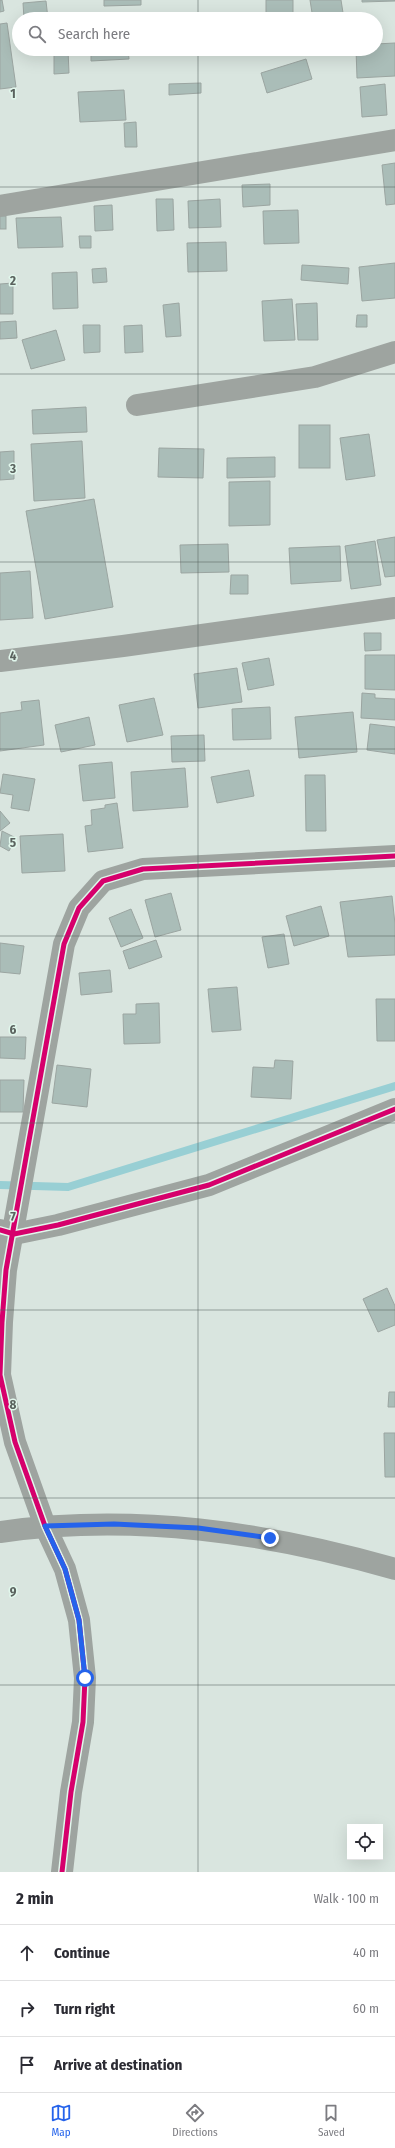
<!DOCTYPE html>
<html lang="en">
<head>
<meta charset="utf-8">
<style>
  :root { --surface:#fff; --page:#f2f2f3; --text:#2b2b33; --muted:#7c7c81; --line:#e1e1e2; --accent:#2563eb }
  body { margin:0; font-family:"Fira Sans Condensed",sans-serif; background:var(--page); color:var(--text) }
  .controls { position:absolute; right:12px; bottom:12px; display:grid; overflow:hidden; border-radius:0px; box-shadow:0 4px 16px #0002 }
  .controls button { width:36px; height:36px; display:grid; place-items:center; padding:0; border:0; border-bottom:1px solid var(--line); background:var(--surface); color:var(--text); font:20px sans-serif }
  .stop { position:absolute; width:12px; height:12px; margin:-9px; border:3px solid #2563eb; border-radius:50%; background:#fff }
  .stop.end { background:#2563eb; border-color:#fff; box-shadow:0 1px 4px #0008 }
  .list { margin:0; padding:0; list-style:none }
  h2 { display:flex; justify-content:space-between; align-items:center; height:52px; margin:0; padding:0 16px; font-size:17px }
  h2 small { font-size:13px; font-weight:400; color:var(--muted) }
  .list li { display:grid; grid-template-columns:26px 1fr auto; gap:12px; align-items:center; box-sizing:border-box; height:56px; padding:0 16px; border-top:1px solid var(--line) }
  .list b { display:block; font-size:15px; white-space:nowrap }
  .list em { font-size:13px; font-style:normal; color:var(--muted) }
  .icon { flex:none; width:22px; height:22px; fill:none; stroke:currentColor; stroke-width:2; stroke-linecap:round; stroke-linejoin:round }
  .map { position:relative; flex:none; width:395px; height:1872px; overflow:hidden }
  .search { position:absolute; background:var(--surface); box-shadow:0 4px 16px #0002; left:12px; right:12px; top:12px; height:44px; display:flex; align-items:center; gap:10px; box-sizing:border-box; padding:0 14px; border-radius:22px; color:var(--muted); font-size:15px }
  .sheet { height:220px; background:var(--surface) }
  nav { display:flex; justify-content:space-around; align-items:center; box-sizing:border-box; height:56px; border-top:1px solid var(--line); background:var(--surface); font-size:11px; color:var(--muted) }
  nav a { display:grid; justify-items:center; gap:2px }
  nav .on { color:var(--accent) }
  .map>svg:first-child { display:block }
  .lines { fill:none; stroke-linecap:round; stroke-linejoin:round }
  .stream { stroke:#98cfd4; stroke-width:8 }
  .building { fill:#aabdb8; stroke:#9ba5a1 }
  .minor { stroke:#9ea4a0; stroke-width:22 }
  .tertiary { stroke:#9ea4a0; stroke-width:22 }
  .cycleway-casing { stroke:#e1f7ec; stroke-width:8 }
  .cycleway { stroke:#d6006c; stroke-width:5 }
  .route { stroke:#2563eb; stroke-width:5 }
  .grid { fill:none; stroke:#5a625e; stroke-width:1; stroke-opacity:0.55 }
  .grid-label { font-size:13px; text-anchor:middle; font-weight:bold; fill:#5a625e; stroke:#e1f7ec; stroke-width:3; stroke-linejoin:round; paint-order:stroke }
</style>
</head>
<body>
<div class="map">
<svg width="395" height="1872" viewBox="0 0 395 1872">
  <rect width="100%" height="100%" fill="#d9e5df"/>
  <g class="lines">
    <!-- stream -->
    <path class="stream" d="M 0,1185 L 68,1187 L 395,1086"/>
  </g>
  <!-- building -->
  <g class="building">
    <path d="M 0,0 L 2,0 L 4,11 L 0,12 Z"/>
    <path d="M 104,0 L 141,0 L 141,5 L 104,6 Z"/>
    <rect x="266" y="0" width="27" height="19"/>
    <path d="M 310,0 L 341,0 L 344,19 L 313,19 Z"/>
    <path d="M 362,0 L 395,0 L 395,1 L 362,2 Z"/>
    <path d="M 46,1 L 48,19 L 24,19 L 23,3 Z"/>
    <path d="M 7,23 L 16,87 L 0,89 L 0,24 Z"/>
    <path d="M 395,43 L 395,76 L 357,78 L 356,49 L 376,49 L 376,44 Z"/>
    <path d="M 91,49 L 128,49 L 129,59 L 91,61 Z"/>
    <path d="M 54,50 L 68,50 L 69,73 L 54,74 Z"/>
    <path d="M 306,59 L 312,79 L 267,93 L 261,73 Z"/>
    <path d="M 201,83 L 201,93 L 169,95 L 169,84 Z"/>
    <path d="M 385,84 L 387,115 L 362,117 L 360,87 Z"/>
    <path d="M 124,90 L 126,120 L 80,122 L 78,92 Z"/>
    <path d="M 136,122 L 137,147 L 125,147 L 124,123 Z"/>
    <path d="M 395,163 L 395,204 L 386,205 L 382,165 Z"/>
    <path d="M 270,184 L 270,205 L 243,207 L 242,185 Z"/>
    <path d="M 156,199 L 173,199 L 174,230 L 157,231 Z"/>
    <path d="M 220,199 L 221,227 L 189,228 L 188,201 Z"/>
    <path d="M 112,205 L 113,230 L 95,231 L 94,206 Z"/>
    <path d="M 298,210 L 299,243 L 264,244 L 263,211 Z"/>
    <rect x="0" y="216" width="6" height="13"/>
    <path d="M 61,217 L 63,247 L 18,248 L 16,218 Z"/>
    <path d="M 79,236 L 91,236 L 91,248 L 80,248 Z"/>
    <path d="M 226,242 L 227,271 L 188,272 L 187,243 Z"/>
    <path d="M 395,263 L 395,298 L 362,301 L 359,267 Z"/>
    <path d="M 302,265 L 349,268 L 348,284 L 301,280 Z"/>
    <path d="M 106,268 L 107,282 L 93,283 L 92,269 Z"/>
    <path d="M 77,272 L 78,308 L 53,309 L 52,273 Z"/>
    <path d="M 13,283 L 13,314 L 0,314 L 0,284 Z"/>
    <path d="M 292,299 L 295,340 L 264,341 L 262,301 Z"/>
    <path d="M 179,303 L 181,336 L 166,337 L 163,305 Z"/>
    <path d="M 317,303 L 318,340 L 298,340 L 296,304 Z"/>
    <path d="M 357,315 L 367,315 L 367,327 L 356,327 Z"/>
    <path d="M 16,321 L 17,338 L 0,339 L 0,322 Z"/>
    <path d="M 83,325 L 100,325 L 100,352 L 84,353 Z"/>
    <path d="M 142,325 L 143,352 L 125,353 L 124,326 Z"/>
    <path d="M 56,330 L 65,360 L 31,369 L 22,340 Z"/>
    <path d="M 86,407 L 87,432 L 33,434 L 32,410 Z"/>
    <rect x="299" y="425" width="31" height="43"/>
    <path d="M 369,434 L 375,476 L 346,480 L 340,438 Z"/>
    <path d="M 82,441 L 85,498 L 34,501 L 31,444 Z"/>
    <path d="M 159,448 L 204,449 L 203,478 L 158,477 Z"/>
    <path d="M 14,451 L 14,479 L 0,480 L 0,452 Z"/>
    <path d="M 275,457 L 275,477 L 227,478 L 227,458 Z"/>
    <path d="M 270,481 L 270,525 L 229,526 L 229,482 Z"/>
    <path d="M 94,499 L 113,607 L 45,619 L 26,511 Z"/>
    <path d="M 395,537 L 395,576 L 385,577 L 377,540 Z"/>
    <path d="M 375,541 L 381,585 L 351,589 L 345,546 Z"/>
    <path d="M 228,544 L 229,572 L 181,573 L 180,545 Z"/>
    <path d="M 340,546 L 341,581 L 291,584 L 289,548 Z"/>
    <path d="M 30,571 L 33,618 L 0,620 L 0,573 Z"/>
    <path d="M 231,575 L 248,575 L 248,594 L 230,594 Z"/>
    <path d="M 364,633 L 381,633 L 381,650 L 365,651 Z"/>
    <path d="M 365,655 L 395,655 L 395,690 L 365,689 Z"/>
    <path d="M 269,658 L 274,685 L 248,690 L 242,663 Z"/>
    <path d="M 237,668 L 242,702 L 198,708 L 194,674 Z"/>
    <path d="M 362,693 L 375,694 L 375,698 L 395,699 L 395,720 L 361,718 Z"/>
    <path d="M 154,698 L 163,735 L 127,742 L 119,705 Z"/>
    <path d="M 39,700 L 44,745 L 0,751 L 0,713 L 22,710 L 21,702 Z"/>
    <path d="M 270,707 L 271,739 L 233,740 L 232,709 Z"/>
    <path d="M 353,712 L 357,752 L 299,758 L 295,717 Z"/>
    <path d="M 89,717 L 95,745 L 61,752 L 55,725 Z"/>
    <path d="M 370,724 L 395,727 L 395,754 L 367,750 Z"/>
    <path d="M 204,735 L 205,761 L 172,762 L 171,736 Z"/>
    <path d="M 112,762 L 115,798 L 83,801 L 79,765 Z"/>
    <path d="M 185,768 L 188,807 L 133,811 L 131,772 Z"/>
    <path d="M 249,770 L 254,796 L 217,803 L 211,777 Z"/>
    <path d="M 3,774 L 35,779 L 29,811 L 11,808 L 13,795 L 0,793 Z"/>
    <path d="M 305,775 L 325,775 L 326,831 L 306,831 Z"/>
    <path d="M 117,803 L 123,848 L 88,852 L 85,826 L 92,825 L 91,810 L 105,808 L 105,805 Z"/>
    <path d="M 0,811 L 10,823 L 0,831 Z"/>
    <path d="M 2,831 L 16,838 L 9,851 L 0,846 Z"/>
    <path d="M 63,834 L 65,871 L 22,873 L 20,836 Z"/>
    <path d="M 171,893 L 181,930 L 155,937 L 145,900 Z"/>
    <path d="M 392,896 L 395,924 L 395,955 L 348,957 L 340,902 Z"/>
    <path d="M 321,906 L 329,936 L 294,946 L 286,916 Z"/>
    <path d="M 131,909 L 143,938 L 121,947 L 109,918 Z"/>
    <path d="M 284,934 L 289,964 L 268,968 L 262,937 Z"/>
    <path d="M 156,940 L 162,957 L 129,969 L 123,951 Z"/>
    <path d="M 0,943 L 24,946 L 20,974 L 0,972 Z"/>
    <path d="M 110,970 L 112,992 L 81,995 L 79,973 Z"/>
    <path d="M 237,987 L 241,1030 L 212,1032 L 208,989 Z"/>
    <path d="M 376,999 L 395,999 L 395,1041 L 377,1041 Z"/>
    <path d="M 159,1003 L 160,1043 L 124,1044 L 123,1014 L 136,1014 L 136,1004 Z"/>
    <path d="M 0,1037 L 26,1037 L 25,1059 L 0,1058 Z"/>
    <path d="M 275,1060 L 293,1061 L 291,1099 L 251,1097 L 253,1067 L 274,1068 Z"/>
    <path d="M 57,1065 L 91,1069 L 87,1107 L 52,1103 Z"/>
    <path d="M 0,1080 L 24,1080 L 23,1112 L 0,1112 Z"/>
    <path d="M 387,1288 L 395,1306 L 395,1325 L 378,1332 L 363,1299 Z"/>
    <path d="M 389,1392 L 395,1392 L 395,1407 L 388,1407 Z"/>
    <path d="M 384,1433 L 395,1433 L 395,1477 L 385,1477 Z"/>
  </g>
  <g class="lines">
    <!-- minor -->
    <g class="minor">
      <path d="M 137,405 L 315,377 L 395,352"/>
      <path d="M 0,661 L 123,646 L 395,608"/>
      <path d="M 0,1230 L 14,1234 L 58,1225 L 209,1185 L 395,1109"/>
      <path d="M 0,1532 C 134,1513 266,1532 395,1569"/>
      <path d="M 62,1872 L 71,1792 L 83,1722 L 85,1678 L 79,1620 L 65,1569 L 45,1526 L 15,1442 L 0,1375 L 2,1322 L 6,1270 L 64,944 L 79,908 L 103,881 L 143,869 L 395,856"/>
    </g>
    <!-- tertiary -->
    <path class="tertiary" d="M 0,206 L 395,140"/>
    <!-- cycleway casing -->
    <g class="cycleway-casing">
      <g id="cycleway">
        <path d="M 0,1230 L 14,1234 L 58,1225 L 209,1185 L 395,1109"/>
        <path d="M 62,1872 L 71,1792 L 83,1722 L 85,1678 L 79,1620 L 65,1569 L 45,1526 L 15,1442 L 0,1375 L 2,1322 L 6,1270 L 64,944 L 79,908 L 103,881 L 143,869 L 395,856"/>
      </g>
    </g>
    <!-- cycleway -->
    <use href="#cycleway" class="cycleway"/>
  </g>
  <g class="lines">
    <!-- route -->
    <path class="route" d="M 85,1678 L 79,1620 L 65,1569 L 45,1526 L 114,1524 L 198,1528 L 270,1538"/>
  </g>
  <!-- grid -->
  <path class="grid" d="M 198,0 L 198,19M 198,49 L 198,1872M 0,187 L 395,187M 0,374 L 395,374M 0,562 L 395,562M 0,749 L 395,749M 0,936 L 395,936M 0,1123 L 395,1123M 0,1310 L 395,1310M 0,1498 L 395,1498M 0,1685 L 395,1685"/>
  <g class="grid-label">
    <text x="13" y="98">1</text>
    <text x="13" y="285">2</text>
    <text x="13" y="473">3</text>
    <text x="13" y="660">4</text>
    <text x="13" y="847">5</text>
    <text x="13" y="1034">6</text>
    <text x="13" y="1221">7</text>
    <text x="13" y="1409">8</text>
    <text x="13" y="1596">9</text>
  </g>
</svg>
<div class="controls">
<button><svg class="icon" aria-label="locate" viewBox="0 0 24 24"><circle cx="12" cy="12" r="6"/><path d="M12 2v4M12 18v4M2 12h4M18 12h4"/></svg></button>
</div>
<div class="stop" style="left:85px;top:1678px"></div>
<div class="stop end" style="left:270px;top:1538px"></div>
<div class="search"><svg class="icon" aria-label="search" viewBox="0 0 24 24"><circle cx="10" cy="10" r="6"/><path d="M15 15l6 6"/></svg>Search here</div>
</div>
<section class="sheet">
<h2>2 min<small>Walk · 100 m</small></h2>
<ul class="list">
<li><svg class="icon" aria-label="ahead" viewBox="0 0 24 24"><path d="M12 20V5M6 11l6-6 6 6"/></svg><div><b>Continue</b></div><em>40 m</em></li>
<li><svg class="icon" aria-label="right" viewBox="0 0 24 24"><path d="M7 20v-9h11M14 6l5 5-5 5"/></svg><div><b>Turn right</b></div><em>60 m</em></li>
<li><svg class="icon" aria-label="arrive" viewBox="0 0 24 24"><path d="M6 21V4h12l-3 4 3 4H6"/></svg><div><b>Arrive at destination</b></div></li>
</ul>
</section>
<nav>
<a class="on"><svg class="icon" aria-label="map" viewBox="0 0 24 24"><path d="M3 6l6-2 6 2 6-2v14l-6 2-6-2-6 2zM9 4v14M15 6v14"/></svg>Map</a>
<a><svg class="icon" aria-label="directions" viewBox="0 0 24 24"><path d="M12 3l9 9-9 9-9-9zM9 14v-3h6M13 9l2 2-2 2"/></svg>Directions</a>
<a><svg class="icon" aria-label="saved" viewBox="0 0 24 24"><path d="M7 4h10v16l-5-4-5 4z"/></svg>Saved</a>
</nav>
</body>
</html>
